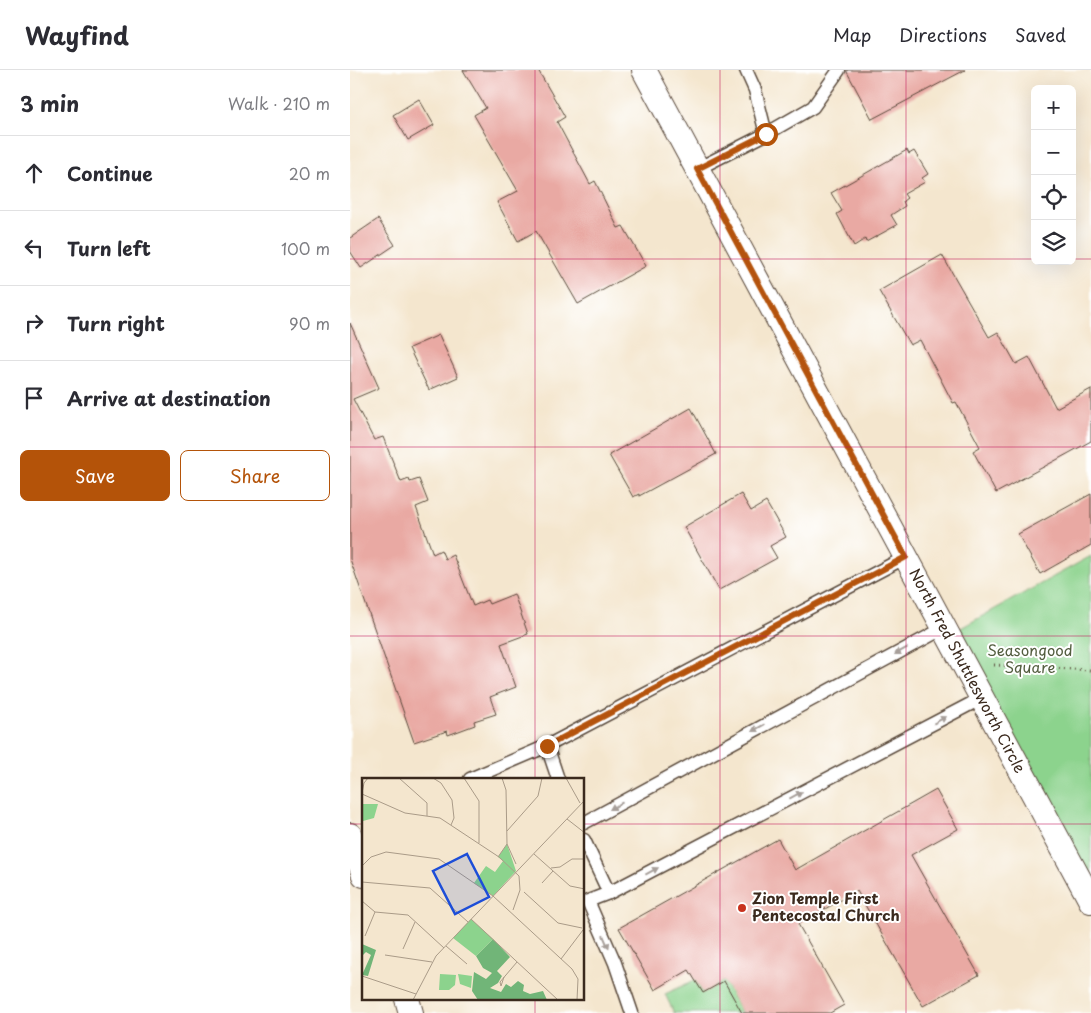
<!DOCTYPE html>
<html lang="en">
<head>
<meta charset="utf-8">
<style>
  :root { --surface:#fff; --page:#f2f2f3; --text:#2b2b33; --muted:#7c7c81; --line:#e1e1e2; --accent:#b45309 }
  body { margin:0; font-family:"Playpen Sans",sans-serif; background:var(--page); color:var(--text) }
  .controls { position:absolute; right:15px; top:15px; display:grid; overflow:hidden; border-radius:8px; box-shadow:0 5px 20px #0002 }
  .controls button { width:45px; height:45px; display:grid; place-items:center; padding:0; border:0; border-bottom:1px solid var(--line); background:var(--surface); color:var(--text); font:25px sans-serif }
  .stop { position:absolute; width:15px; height:15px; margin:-11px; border:4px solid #b45309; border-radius:50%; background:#fff }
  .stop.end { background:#b45309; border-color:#fff; box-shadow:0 1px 5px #0008 }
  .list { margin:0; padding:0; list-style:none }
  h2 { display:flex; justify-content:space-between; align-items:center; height:65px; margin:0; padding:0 20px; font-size:21px }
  h2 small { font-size:16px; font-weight:400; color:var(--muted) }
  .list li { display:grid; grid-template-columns:32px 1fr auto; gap:15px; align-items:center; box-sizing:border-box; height:75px; padding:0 20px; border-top:1px solid var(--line) }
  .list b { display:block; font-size:19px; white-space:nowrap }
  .list em { font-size:16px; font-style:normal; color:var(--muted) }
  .actions { display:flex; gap:10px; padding:15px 20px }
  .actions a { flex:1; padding:11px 0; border:1px solid var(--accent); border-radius:8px; text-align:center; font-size:18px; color:var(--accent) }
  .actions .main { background:var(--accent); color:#fff }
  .icon { flex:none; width:28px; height:28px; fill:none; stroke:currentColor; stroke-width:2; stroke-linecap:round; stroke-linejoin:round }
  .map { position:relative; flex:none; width:741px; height:943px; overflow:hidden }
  header { display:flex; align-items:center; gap:30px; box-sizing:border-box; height:70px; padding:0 25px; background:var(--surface); border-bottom:1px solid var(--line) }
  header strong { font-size:24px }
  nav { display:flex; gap:28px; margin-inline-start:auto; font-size:18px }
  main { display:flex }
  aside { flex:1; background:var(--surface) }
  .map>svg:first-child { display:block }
  .park { fill:#8cd38d; stroke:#647e56 }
  .building { fill:#e9a9a3 }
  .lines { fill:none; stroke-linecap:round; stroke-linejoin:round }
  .service-casing { stroke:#574638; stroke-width:15 }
  .minor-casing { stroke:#574638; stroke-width:26 }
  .path { stroke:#574638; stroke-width:3; stroke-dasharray:1 4; stroke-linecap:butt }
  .service { stroke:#fff; stroke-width:12 }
  .minor { stroke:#fff; stroke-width:24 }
  .oneway { fill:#a79f9a }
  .route { stroke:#b45309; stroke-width:6 }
  .grid { fill:none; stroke:#c2185b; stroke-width:1; stroke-opacity:0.55 }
  .poi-dot { fill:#c8321e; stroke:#fff; stroke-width:2 }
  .labels { text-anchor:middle; stroke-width:4; stroke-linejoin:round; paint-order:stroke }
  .park-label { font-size:15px; fill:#535d3f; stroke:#fff }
  .street-label { font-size:15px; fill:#3b2a1e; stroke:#fff }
  .poi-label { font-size:15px; font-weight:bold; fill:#3b2a1e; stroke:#fff; text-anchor:start }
  .inset-road { fill:none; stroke:#aa9b88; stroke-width:1 }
  .view { fill:#1d4ed8; fill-opacity:0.15; stroke:#1d4ed8; stroke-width:2.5 }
  .inset-edge { fill:none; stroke:#3b2a1e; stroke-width:2.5 }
</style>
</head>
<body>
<header>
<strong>Wayfind</strong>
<nav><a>Map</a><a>Directions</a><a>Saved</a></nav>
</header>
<main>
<aside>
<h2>3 min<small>Walk · 210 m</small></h2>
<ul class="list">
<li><svg class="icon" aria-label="ahead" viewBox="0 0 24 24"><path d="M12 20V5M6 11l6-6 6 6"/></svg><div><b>Continue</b></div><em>20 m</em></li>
<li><svg class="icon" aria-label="left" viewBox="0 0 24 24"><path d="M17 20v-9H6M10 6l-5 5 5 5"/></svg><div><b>Turn left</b></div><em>100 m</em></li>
<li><svg class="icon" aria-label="right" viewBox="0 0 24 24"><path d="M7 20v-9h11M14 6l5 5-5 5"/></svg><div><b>Turn right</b></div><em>90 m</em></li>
<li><svg class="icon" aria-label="arrive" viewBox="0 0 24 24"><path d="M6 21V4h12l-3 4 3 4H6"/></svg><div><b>Arrive at destination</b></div></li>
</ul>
<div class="actions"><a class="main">Save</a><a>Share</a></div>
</aside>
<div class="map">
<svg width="741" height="943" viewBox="0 0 741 943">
  <rect width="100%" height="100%" fill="#fff"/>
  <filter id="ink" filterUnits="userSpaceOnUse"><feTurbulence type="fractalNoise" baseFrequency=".02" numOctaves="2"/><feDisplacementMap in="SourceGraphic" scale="10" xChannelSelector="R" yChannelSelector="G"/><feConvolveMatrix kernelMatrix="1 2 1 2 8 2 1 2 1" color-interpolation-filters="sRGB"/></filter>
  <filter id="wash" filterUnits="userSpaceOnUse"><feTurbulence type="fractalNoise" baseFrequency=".0096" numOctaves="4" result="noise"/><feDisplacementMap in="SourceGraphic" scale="20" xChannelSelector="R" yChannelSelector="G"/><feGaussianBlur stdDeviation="1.12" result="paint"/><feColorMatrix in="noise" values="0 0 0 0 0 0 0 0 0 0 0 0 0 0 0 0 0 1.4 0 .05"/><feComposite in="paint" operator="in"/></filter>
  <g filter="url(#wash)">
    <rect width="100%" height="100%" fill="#f4e6ce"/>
    <!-- park -->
    <g class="park">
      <path d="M 741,486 L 741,831 L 598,565 Z"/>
      <path d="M 345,910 L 353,923 L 374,911 L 392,943 L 324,943 L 315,924 Z"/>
    </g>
    <g id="blocks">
      <!-- building -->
      <g class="building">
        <path d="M 113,0 L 188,0 L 215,47 L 207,52 L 240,114 L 245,111 L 268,158 L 273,156 L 296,196 L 228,234 L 186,161 L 168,171 L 147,132 L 168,121 L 124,45 L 136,38 Z"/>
        <path d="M 497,0 L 615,0 L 522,49 L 497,2 Z"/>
        <path d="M 69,29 L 84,55 L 58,70 L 43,45 Z"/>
        <path d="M 557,80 L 559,84 L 564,81 L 578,104 L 572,108 L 575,112 L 554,124 L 557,128 L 553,131 L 555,136 L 541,145 L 547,155 L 516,172 L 515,169 L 504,176 L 487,144 L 492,141 L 481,123 Z"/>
        <path d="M 28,149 L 45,175 L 11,198 L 0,181 L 0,168 Z"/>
        <path d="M 592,185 L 639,267 L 648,262 L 666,294 L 679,287 L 706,338 L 741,319 L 741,371 L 646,423 L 623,381 L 630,377 L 606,332 L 603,333 L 570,270 L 560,275 L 529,221 Z"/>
        <path d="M 0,253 L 29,318 L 3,329 L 24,370 L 33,367 L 51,412 L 59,409 L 60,412 L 69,409 L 78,432 L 66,437 L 83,484 L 91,480 L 95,489 L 103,485 L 123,536 L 137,530 L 139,534 L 164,524 L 178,564 L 151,574 L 166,617 L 140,627 L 146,644 L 124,651 L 125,655 L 98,665 L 97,661 L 64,672 L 0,489 Z"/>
        <path d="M 89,265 L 108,307 L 79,320 L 59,278 Z"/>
        <path d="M 341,338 L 366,384 L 289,426 L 289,424 L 283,427 L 259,385 Z"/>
        <path d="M 391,424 L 401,441 L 416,432 L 436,467 L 420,476 L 427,488 L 369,520 L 334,457 Z"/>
        <path d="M 741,424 L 741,475 L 690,504 L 668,464 Z"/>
        <path d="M 586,720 L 608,759 L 561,785 L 629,905 L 573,936 L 507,821 L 448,854 L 494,935 L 480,943 L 392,943 L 374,911 L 353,923 L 339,900 L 305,920 L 269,858 L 428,769 L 445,800 Z"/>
      </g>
    </g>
  </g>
  <g filter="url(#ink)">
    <use href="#blocks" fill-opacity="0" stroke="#574638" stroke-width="1"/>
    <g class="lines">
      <!-- service casing -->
      <g class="service-casing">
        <g id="service">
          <path d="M 416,64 L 463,37 L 489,0"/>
          <path d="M 347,99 L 416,64 L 405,20 L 396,0"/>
          <path d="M 197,676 L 208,709"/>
          <path d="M 120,709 L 197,676 L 556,487"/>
          <path d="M 234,753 L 594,558"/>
          <path d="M 234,770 L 259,823"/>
          <path d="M 282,943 L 265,893 L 238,831 L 259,823 L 632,628"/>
        </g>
      </g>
      <!-- minor casing -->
      <g class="minor-casing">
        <g id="minor">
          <path d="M 294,0 L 741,831"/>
          <path d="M 0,765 L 14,805"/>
          <path d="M 57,929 L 61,943"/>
        </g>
      </g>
      <!-- path -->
      <path class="path" d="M 644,595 L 741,600"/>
      <!-- service -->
      <use href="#service" class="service"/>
      <!-- minor -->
      <use href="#minor" class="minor"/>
    </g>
    <!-- one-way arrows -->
    <defs><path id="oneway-solid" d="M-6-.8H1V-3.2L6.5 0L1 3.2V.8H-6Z" transform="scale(1.25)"/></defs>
    <g class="oneway">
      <use href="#oneway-solid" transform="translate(551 581) rotate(151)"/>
      <use href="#oneway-solid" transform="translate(590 650) rotate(-28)"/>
      <use href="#oneway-solid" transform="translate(408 658) rotate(151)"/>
      <use href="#oneway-solid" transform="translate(446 725) rotate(-28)"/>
      <use href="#oneway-solid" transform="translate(266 736) rotate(151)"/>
      <use href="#oneway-solid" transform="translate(302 801) rotate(-28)"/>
      <use href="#oneway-solid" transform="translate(256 872) rotate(67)"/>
    </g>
  </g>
  <g class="lines" filter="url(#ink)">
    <!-- route -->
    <path class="route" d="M 197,676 L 556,487 L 347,99 L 416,64"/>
  </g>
  <!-- grid -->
  <path class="grid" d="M 185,0 L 185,709M 370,0 L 370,943M 556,0 L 556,943M 0,189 L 685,189M 722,189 L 741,189M 0,377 L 741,377M 0,566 L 741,566M 0,754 L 14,754M 234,754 L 741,754M 185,929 L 185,943"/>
  <!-- markers -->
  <circle class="poi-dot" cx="392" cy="838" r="5"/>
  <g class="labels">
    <!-- park labels -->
    <g class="park-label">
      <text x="680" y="586">Seasongood<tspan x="680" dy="17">Square</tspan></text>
    </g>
    <!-- street labels -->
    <g class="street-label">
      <text transform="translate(617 601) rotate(62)" y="5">North Fred Shuttlesworth Circle</text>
    </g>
    <!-- poi labels -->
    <g class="poi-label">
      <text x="402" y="834">Zion Temple First<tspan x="402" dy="17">Pentecostal Church</tspan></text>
    </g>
  </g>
  <!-- overview -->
  <g transform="translate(12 708)">
    <rect width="222" height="222" fill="#f4e6ce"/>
    <path d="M 131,161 L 148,179 L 135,193 L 140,198 L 136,205 L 128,210 L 139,214 L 144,206 L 149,209 L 156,203 L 162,207 L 161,213 L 168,216 L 181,213 L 185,222 L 116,222 L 110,213 L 112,194 L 124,201 L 130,195 L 121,190 L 114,178 ZM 0,166 L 14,172 L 6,198 L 0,197 L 9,177 L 4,174 L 0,178 Z" fill="#71b578"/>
    <path d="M 0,26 L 16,26 L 12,40 L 1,43 ZM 145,66 L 154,93 L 131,118 L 112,105 L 124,88 L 133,94 L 141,83 L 136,79 ZM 109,141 L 131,161 L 114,178 L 91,160 ZM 78,196 L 94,197 L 93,207 L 87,212 L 77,212 ZM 96,196 L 110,198 L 109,210 L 98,206 Z" fill="#8cd38d"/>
    <path class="inset-road" d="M 37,0 L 65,25 L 65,38M 71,0 L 79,5 L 90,22 L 92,40 L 89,47M 102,0 L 117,23 L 117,65M 204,0 L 218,25M 0,15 L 2,5 L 6,0M 0,16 L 43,35 L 78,40 L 137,79 L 157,98 L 158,112 L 151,132M 205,41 L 223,55M 145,53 L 176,18 L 180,0M 145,66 L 154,86M 172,76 L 208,108 L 223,111M 136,79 L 145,66 L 144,12 L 140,0M 0,88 L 9,79 L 24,74 L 77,81 L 131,118 L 210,191 L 216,201 L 215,222M 189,90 L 198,89 L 210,81 L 223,81M 0,104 L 68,110 L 106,144M 180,105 L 191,93M 162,114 L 196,145 L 220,150M 0,123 L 13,134 L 46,137 L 82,170M 109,141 L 196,222M 3,158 L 13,134M 84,168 L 105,186M 41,171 L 53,144M 23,177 L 70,184M 199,181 L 221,152M 0,198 L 54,216M 142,199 L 139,208 L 138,204 L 155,184M 51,222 L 74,178 L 223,22"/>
    <path class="view" d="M 105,76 L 127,119 L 93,136 L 71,93 Z"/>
    <rect width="222" height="222" class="inset-edge"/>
  </g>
</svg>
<div class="controls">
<button>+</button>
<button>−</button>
<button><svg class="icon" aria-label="locate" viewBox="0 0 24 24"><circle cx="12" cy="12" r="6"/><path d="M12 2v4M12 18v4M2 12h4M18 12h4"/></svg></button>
<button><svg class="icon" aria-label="layers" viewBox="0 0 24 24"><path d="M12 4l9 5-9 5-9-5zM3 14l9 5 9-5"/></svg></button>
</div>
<div class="stop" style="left:416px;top:64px"></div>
<div class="stop end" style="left:197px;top:676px"></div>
</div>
</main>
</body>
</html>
